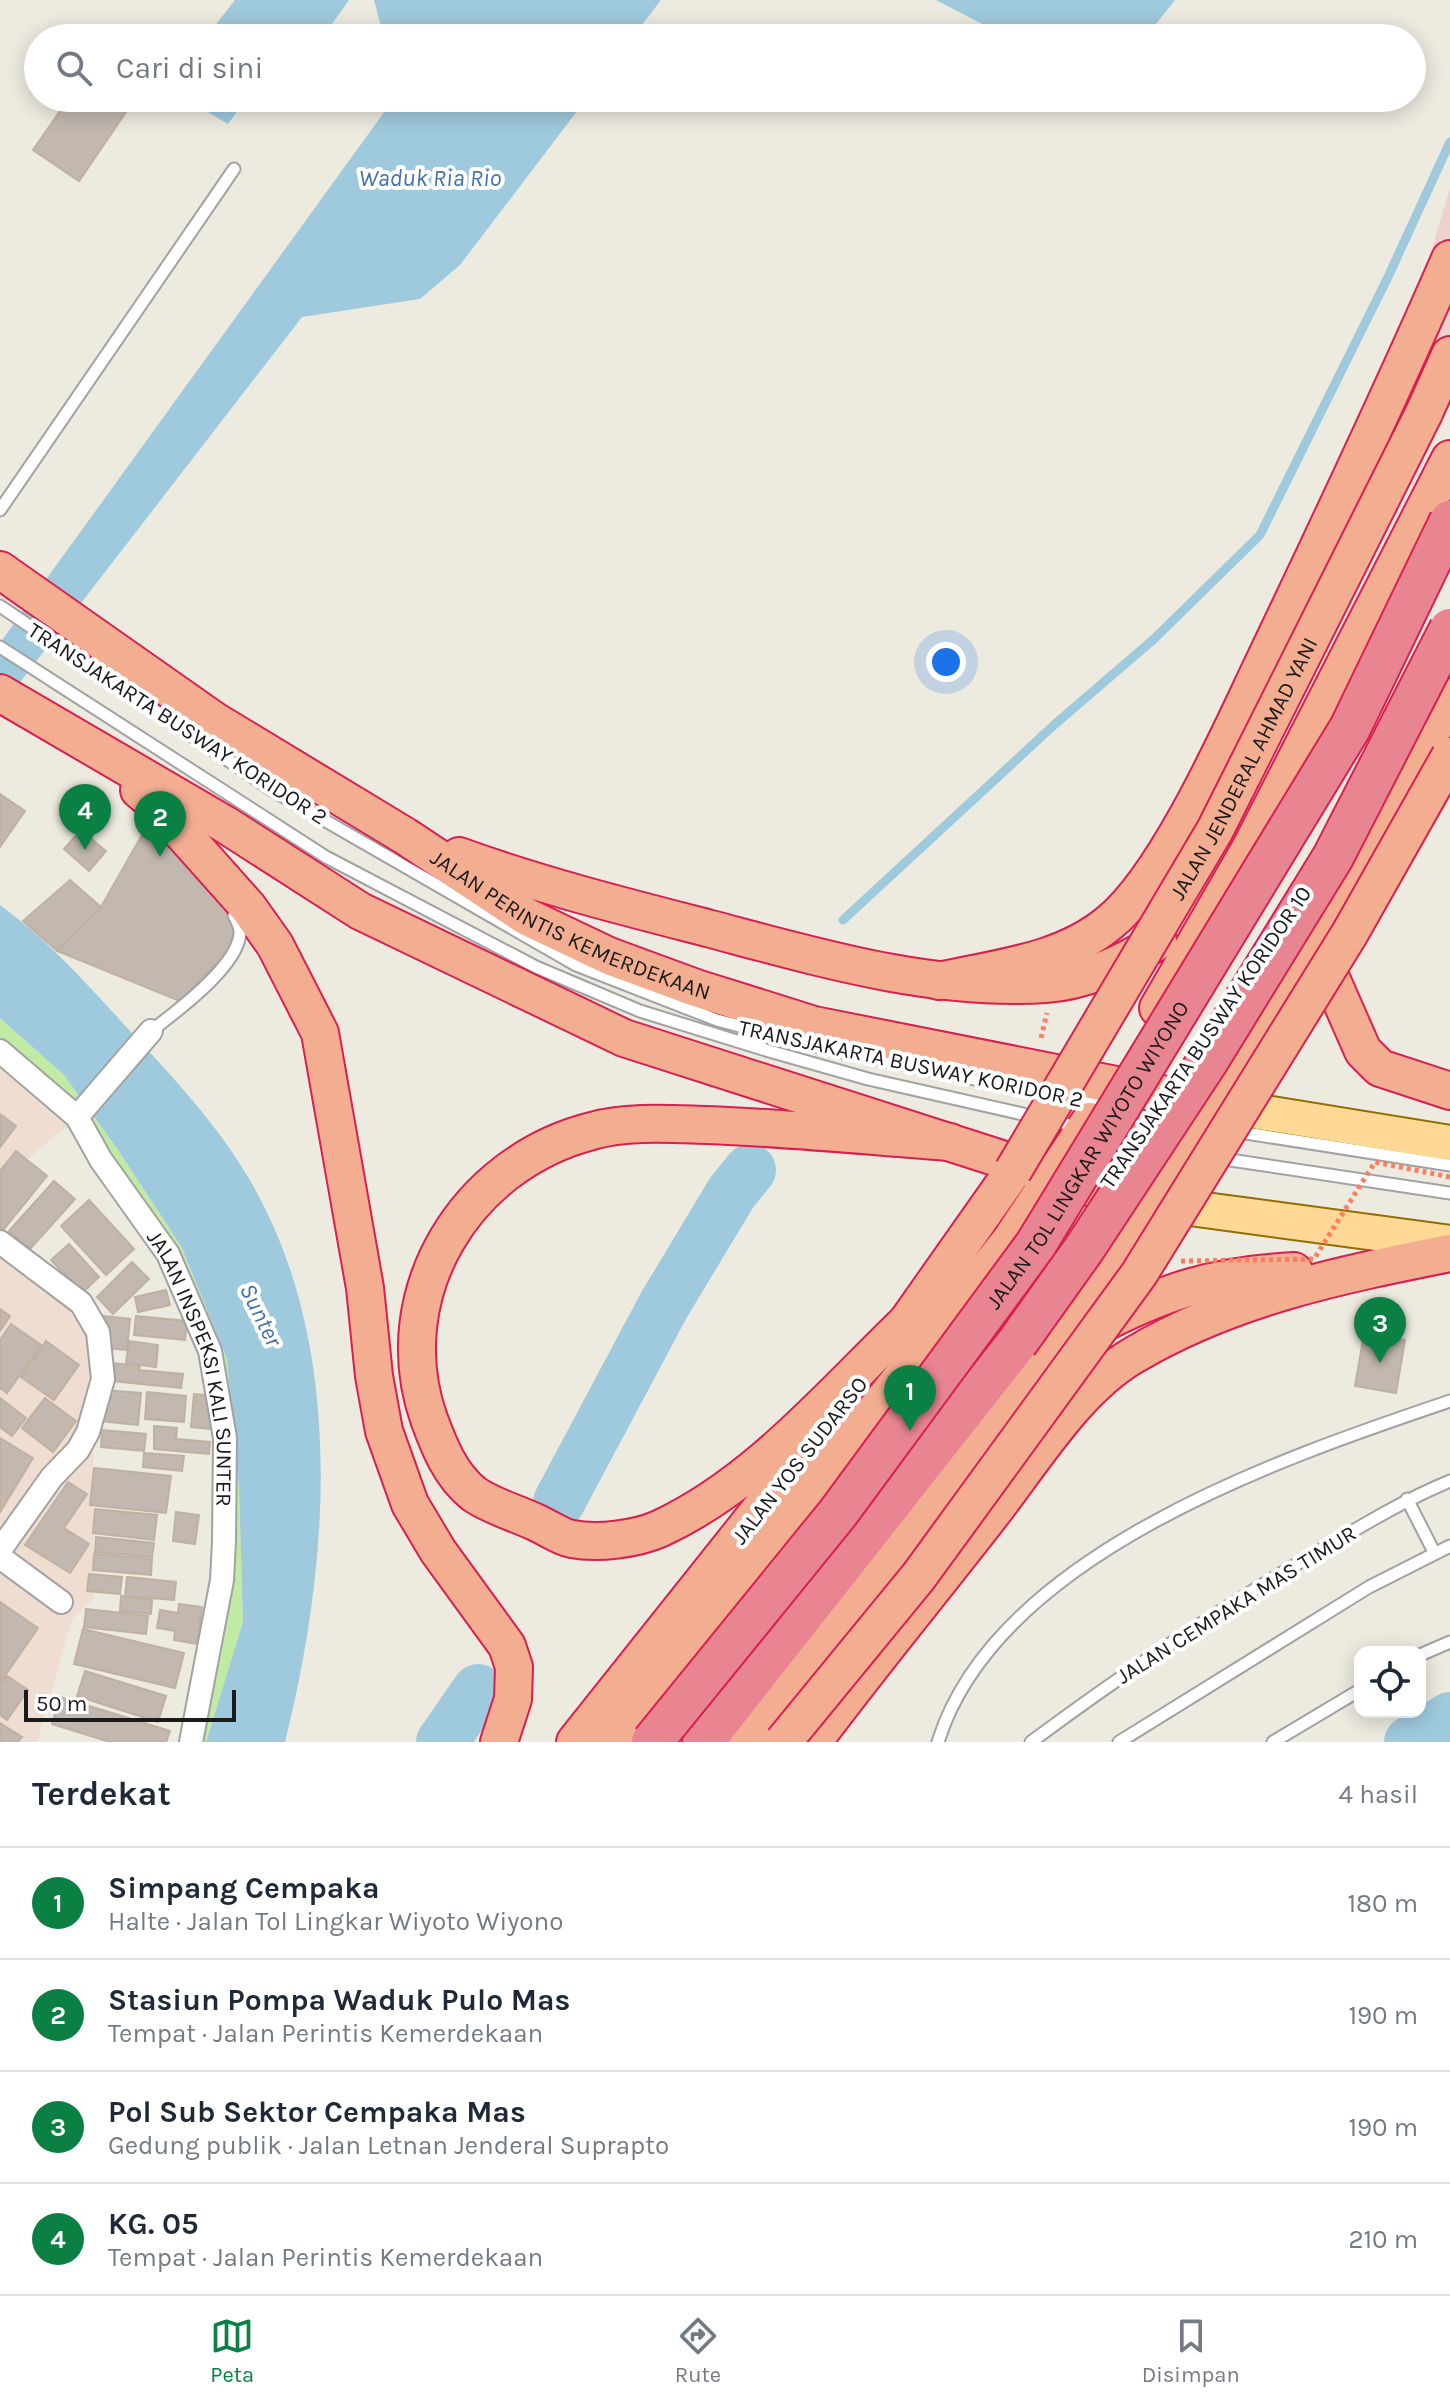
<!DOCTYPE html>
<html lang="id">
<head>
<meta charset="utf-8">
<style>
  :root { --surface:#fff; --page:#f2f2f3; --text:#1f2937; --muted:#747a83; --line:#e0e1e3; --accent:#0b8043 }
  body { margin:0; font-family:Karla,sans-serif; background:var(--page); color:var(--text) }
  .controls { position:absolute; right:24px; bottom:24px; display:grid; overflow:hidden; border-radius:16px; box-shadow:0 4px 20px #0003 }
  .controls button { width:72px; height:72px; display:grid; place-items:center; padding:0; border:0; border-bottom:2px solid var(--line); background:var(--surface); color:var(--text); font:40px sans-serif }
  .scale { position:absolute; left:24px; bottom:20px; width:212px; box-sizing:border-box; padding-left:8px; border:4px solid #1b1b1b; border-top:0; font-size:22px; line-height:28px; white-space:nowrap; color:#1b1b1b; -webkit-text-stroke:6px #fff; paint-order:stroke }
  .you { position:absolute; left:946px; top:662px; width:28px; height:28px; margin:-20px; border:6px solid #fff; border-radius:50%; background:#1a73e8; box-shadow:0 0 0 12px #1a73e833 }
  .badge { display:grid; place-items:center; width:52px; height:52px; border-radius:50%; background:var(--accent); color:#fff; font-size:26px; font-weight:700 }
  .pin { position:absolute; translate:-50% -66px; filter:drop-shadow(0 2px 4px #0008) }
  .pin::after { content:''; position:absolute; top:42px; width:28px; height:24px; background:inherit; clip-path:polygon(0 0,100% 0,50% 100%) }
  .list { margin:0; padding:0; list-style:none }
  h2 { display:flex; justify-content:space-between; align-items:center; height:104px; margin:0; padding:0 32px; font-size:34px }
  h2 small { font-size:26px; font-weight:400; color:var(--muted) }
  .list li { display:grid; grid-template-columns:52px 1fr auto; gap:24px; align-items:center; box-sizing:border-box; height:112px; padding:0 32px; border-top:2px solid var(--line) }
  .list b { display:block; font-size:30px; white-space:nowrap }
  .list p { margin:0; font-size:26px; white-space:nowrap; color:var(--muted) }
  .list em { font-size:26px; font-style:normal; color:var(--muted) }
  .icon { flex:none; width:44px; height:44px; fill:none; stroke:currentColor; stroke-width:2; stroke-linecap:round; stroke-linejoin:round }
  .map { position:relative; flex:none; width:1450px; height:1742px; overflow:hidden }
  .search { position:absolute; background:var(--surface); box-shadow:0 4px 20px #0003; left:24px; right:24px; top:24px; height:88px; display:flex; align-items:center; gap:20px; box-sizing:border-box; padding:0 28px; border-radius:44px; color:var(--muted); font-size:30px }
  .sheet { height:552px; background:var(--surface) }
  nav { display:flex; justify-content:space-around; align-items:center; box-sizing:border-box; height:112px; border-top:2px solid var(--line); background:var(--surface); font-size:22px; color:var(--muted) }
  nav a { display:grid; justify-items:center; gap:4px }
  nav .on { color:var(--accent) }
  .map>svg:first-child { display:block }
  .commercial { fill:#efd2ce }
  .military { fill:#f0ddd2 }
  .grass { fill:#c1eaa4 }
  .water { fill:#9fcadd }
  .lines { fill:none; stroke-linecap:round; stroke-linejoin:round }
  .stream { stroke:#9fcadd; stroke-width:9 }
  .river { stroke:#9fcadd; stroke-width:52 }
  .building { fill:#c2b8b0; stroke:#bfb1a2; stroke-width:2 }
  .service-casing { stroke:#a2a2a2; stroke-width:15 }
  .minor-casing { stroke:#a2a2a2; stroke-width:26 }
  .primary-casing { stroke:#926d00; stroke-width:38 }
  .trunk-casing { stroke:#d91f51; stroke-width:40 }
  .motorway-casing { stroke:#d91f51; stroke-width:44 }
  .path { stroke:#fd7d61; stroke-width:5; stroke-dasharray:4 4; stroke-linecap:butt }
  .service { stroke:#fff; stroke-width:11 }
  .minor { stroke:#fff; stroke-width:22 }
  .primary { stroke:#fed894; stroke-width:34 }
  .trunk { stroke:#f3ae92; stroke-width:36 }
  .motorway { stroke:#e88590; stroke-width:40 }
  .trunk-bridge-casing { stroke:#d91f51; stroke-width:40; stroke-linecap:butt }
  .motorway-bridge-casing { stroke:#d91f51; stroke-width:44; stroke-linecap:butt }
  .path-bridge { stroke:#fd7d61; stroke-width:5; stroke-dasharray:4 4; stroke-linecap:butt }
  .trunk-bridge { stroke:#f3ae92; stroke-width:36 }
  .motorway-bridge { stroke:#e88590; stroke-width:40 }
  .labels { text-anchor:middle; stroke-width:8; stroke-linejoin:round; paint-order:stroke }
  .street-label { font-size:22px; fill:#1b1b1b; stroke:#fff }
  .water-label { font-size:24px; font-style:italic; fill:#4672ac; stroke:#fff }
</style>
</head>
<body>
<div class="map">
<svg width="1450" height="1742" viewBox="0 0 1450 1742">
  <rect width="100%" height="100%" fill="#edeae0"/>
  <!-- commercial -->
  <path class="commercial" d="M 1450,188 L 1450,406 L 1420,288 Z"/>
  <!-- military -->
  <g class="military">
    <path d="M 0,1047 L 77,1117 L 0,1183 Z"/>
    <path d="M 0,1242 L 92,1305 L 94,1598 L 72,1619 L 37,1742 L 0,1742 Z"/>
  </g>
  <!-- grass -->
  <path class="grass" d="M 0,1018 L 64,1075 L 116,1147 L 181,1246 L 227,1359 L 239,1488 L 243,1622 L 206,1742 L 191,1742 L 199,1705 L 225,1438 L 192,1305 L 77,1117 L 0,1051 Z"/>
  <!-- water -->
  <g class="water">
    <path d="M 235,0 L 349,0 L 322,38 L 206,37 Z"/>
    <path d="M 374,0 L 661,0 L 632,38 L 384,38 Z"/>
    <path d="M 936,0 L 1175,0 L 1145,38 L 1009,38 Z"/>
    <path d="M 208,98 L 247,98 L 228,124 L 201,108 Z"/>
    <path d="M 389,98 L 587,98 L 460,265 L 420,299 L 302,317 L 0,708 L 0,643 L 385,111 Z"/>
    <path d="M 0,905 C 51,943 87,984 130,1031 C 172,1076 216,1123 248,1177 C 347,1343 330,1562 285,1742 L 206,1742 L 243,1622 L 239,1488 L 227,1359 L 181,1246 L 116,1147 L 64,1075 L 0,1018 Z"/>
  </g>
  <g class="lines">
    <!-- stream -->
    <path class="stream" d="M 843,920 L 1054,725 L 1154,639 L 1260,535 L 1388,277 L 1450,142"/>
    <!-- river -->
    <g class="river">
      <path d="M 559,1502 L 664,1305 L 732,1192 L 750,1170"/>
      <path d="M 442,1742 L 478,1690"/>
      <path d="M 1410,1742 L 1450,1718"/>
    </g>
  </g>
  <!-- building -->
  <g class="building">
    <path d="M 69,98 L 106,98 L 126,112 L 79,181 L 33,150 Z"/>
    <path d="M 0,794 L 25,811 L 0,847 Z"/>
    <path d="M 158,807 L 235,924 L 235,936 L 228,951 L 180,1001 L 57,951 L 101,907 Z"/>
    <path d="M 81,830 L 106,851 L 89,871 L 64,849 Z"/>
    <path d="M 70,880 L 101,907 L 57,951 L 23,921 Z"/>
    <path d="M 0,1114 L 16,1126 L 0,1147 Z"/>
    <path d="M 16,1151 L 47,1176 L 0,1234 L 0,1171 Z"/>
    <path d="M 54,1181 L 75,1199 L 30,1249 L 9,1231 Z"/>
    <path d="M 89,1200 L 134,1249 L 106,1275 L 61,1226 Z"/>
    <path d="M 69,1244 L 99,1277 L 82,1293 L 51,1260 Z"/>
    <path d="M 132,1262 L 149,1279 L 113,1314 L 97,1297 Z"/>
    <path d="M 166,1290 L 170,1305 L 138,1312 L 135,1297 Z"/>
    <path d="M 0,1309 L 10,1316 L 0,1331 Z"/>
    <path d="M 104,1316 L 130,1319 L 127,1350 L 102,1348 Z"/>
    <path d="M 136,1316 L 187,1321 L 185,1340 L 134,1335 Z"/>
    <path d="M 11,1324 L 41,1345 L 7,1393 L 0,1388 L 0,1340 Z"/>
    <path d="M 1364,1334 L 1405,1340 L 1396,1393 L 1355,1386 Z"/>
    <path d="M 46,1341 L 79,1365 L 54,1400 L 21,1377 Z"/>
    <path d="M 129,1341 L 158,1345 L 156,1367 L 126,1363 Z"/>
    <path d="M 112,1363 L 140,1366 L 139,1370 L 183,1374 L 181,1388 L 112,1381 Z"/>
    <path d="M 103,1390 L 141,1393 L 138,1425 L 100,1421 Z"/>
    <path d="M 147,1392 L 186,1396 L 184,1422 L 145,1419 Z"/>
    <path d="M 194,1394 L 213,1396 L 210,1429 L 191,1427 Z"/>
    <path d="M 0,1398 L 26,1418 L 12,1436 L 0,1427 Z"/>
    <path d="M 45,1398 L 76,1421 L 53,1452 L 22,1428 Z"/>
    <path d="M 154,1426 L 177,1428 L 176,1439 L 210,1442 L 209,1454 L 154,1449 Z"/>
    <path d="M 102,1430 L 146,1434 L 144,1451 L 101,1447 Z"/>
    <path d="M 0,1438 L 33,1458 L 0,1512 Z"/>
    <path d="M 144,1453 L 184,1456 L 182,1471 L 143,1467 Z"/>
    <path d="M 94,1468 L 171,1476 L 166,1513 L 90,1505 Z"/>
    <path d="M 68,1482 L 87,1494 L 64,1528 L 89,1544 L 70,1573 L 25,1545 Z"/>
    <path d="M 95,1509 L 157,1515 L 154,1540 L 93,1533 Z"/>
    <path d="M 176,1512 L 199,1515 L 195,1544 L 173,1541 Z"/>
    <path d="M 96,1537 L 154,1543 L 152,1557 L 95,1552 Z"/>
    <path d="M 94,1554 L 152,1559 L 151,1575 L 93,1570 Z"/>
    <path d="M 89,1574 L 122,1577 L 120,1594 L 87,1591 Z"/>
    <path d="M 127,1577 L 176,1582 L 174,1600 L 125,1596 Z"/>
    <path d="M 121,1596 L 152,1600 L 151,1614 L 120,1611 Z"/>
    <path d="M 0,1602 L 38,1628 L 0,1683 Z"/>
    <path d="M 179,1604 L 202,1607 L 197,1644 L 174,1640 L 175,1631 L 157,1628 L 160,1610 L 178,1613 Z"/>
    <path d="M 86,1609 L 148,1616 L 146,1634 L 84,1627 Z"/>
    <path d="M 83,1629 L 184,1653 L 175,1688 L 74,1664 Z"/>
    <path d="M 85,1671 L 166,1696 L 158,1722 L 77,1696 Z"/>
    <path d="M 7,1676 L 28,1690 L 7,1720 L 0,1715 L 0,1685 Z"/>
    <path d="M 60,1697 L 170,1731 L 166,1742 L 110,1742 L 52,1724 Z"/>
    <path d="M 0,1723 L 22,1737 L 18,1742 L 0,1742 Z"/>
  </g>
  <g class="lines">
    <!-- service casing -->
    <g class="service-casing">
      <g id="service">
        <path d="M 0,510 L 234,169"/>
        <path d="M 0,606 L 272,790 L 576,965 L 717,1020 L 818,1047 L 1111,1107"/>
        <path d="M 0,647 L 326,857 L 536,967 L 640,1011 L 769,1051 L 868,1079 L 1080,1127"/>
        <path d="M 151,1031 C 176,1012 232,970 239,939 C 242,930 238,923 234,915"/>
        <path d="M 1233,1131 L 1450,1165"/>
        <path d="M 1217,1158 L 1450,1193"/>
        <path d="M 1407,1499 L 1434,1552"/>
        <path d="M 1420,1655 L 1450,1642"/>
        <path d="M 938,1742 C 996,1555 1281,1458 1450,1401"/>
        <path d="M 1031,1742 C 1124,1673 1220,1608 1321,1550 C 1363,1525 1404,1500 1450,1481"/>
        <path d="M 1119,1742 L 1369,1587 L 1450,1546"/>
        <path d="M 1273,1742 L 1360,1690"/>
      </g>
    </g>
    <!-- minor casing -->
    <g class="minor-casing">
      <g id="minor">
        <path id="s1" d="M 0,1051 L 77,1117 L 101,1160 L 168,1254 L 210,1351 L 225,1438 L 224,1541 L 222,1580 L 191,1742"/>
        <path d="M 77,1117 L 151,1031"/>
        <path d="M 0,1242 L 81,1303 L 98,1332 L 103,1379 L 88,1432 L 78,1450 L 52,1477 L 0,1550"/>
        <path d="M 0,1557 L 61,1602"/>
      </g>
    </g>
    <!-- primary casing -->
    <g class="primary-casing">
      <g id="primary">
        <path d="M 1217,1105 L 1450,1143"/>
        <path d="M 1153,1203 L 1450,1243"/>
      </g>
    </g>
    <!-- trunk casing -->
    <g class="trunk-casing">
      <g id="trunk">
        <path d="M 1424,413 L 1450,355"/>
        <path id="s2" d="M 0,570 L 215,721 L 405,836 L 527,917 L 609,956 L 696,988 L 814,1025 L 1217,1105"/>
        <path d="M 0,693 L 226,825 L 360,911 L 624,1038 L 1101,1191 L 1153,1203"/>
        <path d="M 139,790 L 158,806 L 248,907 L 275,945 L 320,1033 L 365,1288 L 374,1376 L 384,1431 L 410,1504 L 438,1551 L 507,1646 L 514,1667 L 513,1699 L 499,1742"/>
        <path d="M 459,856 C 542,886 626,907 711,929 C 820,958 931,991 1046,984 C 1086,981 1125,963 1158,941"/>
        <path d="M 1316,944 L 1363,1051 L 1380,1068 L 1450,1091"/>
        <path d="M 939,981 C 997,968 1062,962 1109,923 C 1165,878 1228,738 1260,670 C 1325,534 1390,397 1450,259"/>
        <path d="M 1158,1008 L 1251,847 L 1450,459"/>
        <path d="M 1073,1167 L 1174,1125"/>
        <path d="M 913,1316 C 835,1390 759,1483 659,1529 C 636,1539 598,1544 572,1539 C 560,1537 547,1527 535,1522 C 516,1513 491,1506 474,1494 C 450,1475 439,1446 429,1419 C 385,1294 466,1163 592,1131 C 627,1121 670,1124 707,1125 C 788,1128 869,1136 950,1142"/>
        <path d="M 1096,1327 C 1164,1291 1216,1275 1294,1271"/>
        <path d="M 899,1333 L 1013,1171"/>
        <path d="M 575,1742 L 828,1424"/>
        <path d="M 612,1742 L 1010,1241 L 1090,1121"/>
        <path d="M 746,1742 L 1051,1350 L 1153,1203 L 1351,883 L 1450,697"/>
        <path d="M 813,1742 C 870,1665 931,1592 989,1517 C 1031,1464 1075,1389 1134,1355 C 1232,1297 1340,1275 1450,1253"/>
      </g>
    </g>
    <!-- motorway casing -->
    <g class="motorway-casing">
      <path id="motorway" d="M 703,1742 L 1017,1343"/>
    </g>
    <!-- path -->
    <path class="path" d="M 1041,1038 L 1047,1013"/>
    <!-- service -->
    <use href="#service" class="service"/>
    <!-- minor -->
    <use href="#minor" class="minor"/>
    <!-- primary -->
    <use href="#primary" class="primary"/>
    <!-- trunk -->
    <use href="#trunk" class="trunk"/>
    <!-- motorway -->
    <use href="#motorway" class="motorway"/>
    <!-- trunk-bridge casing -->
    <g class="trunk-bridge-casing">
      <g id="trunk-bridge">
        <path id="s3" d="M 1013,1171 L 1215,830 L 1424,413"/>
        <path d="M 783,1742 L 919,1576 L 1139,1274 L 1350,933 L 1450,756"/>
      </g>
    </g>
    <!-- motorway-bridge casing -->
    <g class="motorway-bridge-casing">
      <g id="motorway-bridge">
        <path d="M 1017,1343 L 1084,1249 L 1207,1062 L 1333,857 L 1450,629"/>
        <path id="s4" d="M 652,1742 L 838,1513 L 1036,1244 L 1350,728 L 1450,521"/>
      </g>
    </g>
    <!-- path-bridge -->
    <path class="path-bridge" d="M 1181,1261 L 1314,1259 L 1375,1162 L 1450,1177"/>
    <!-- trunk-bridge -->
    <use href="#trunk-bridge" class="trunk-bridge"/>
    <!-- motorway-bridge -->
    <use href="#motorway-bridge" class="motorway-bridge"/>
  </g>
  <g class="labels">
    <!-- street labels -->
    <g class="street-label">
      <text transform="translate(178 723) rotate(33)" y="8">TRANSJAKARTA BUSWAY KORIDOR 2</text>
      <text dy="8" stroke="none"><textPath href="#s3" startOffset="464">JALAN JENDERAL AHMAD YANI</textPath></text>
      <text dy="8" stroke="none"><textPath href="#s2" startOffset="674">JALAN PERINTIS KEMERDEKAAN</textPath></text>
      <text transform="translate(1205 1037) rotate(-56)" y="8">TRANSJAKARTA BUSWAY KORIDOR 10</text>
      <text transform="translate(911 1063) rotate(12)" y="8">TRANSJAKARTA BUSWAY KORIDOR 2</text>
      <text dy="8" stroke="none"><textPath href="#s4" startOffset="732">JALAN TOL LINGKAR WIYOTO WIYONO</textPath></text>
      <text dy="8" stroke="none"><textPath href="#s1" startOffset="384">JALAN INSPEKSI KALI SUNTER</textPath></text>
      <text transform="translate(799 1460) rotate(-52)" y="8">JALAN YOS SUDARSO</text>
      <text transform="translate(1236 1604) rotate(-32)" y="8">JALAN CEMPAKA MAS TIMUR</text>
    </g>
    <!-- water labels -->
    <g class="water-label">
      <text x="430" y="186">Waduk Ria Rio</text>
      <text transform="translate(261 1315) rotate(64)" y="8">Sunter</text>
    </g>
  </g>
</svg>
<div class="controls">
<button><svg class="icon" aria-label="locate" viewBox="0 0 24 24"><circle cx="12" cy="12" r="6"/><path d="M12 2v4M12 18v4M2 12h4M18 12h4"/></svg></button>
</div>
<div class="scale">50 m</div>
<div class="you"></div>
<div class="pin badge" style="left:910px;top:1431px">1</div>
<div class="pin badge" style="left:160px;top:857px">2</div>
<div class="pin badge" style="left:1380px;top:1363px">3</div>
<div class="pin badge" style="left:85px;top:850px">4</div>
<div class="search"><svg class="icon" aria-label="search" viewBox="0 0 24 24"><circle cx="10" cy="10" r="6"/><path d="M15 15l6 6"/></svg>Cari di sini</div>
</div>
<section class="sheet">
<h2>Terdekat<small>4 hasil</small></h2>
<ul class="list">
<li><span class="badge">1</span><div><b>Simpang Cempaka</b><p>Halte · Jalan Tol Lingkar Wiyoto Wiyono</p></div><em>180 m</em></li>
<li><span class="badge">2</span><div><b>Stasiun Pompa Waduk Pulo Mas</b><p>Tempat · Jalan Perintis Kemerdekaan</p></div><em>190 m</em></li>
<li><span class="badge">3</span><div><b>Pol Sub Sektor Cempaka Mas</b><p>Gedung publik · Jalan Letnan Jenderal Suprapto</p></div><em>190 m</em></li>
<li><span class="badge">4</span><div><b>KG. 05</b><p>Tempat · Jalan Perintis Kemerdekaan</p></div><em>210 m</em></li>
</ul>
</section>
<nav>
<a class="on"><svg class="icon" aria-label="map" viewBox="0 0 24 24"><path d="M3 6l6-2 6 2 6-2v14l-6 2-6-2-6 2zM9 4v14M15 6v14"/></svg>Peta</a>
<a><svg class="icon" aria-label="directions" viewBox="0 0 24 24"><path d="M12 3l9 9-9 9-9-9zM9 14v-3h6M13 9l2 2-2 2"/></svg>Rute</a>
<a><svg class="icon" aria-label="saved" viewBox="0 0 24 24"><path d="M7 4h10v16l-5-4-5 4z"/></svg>Disimpan</a>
</nav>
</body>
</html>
